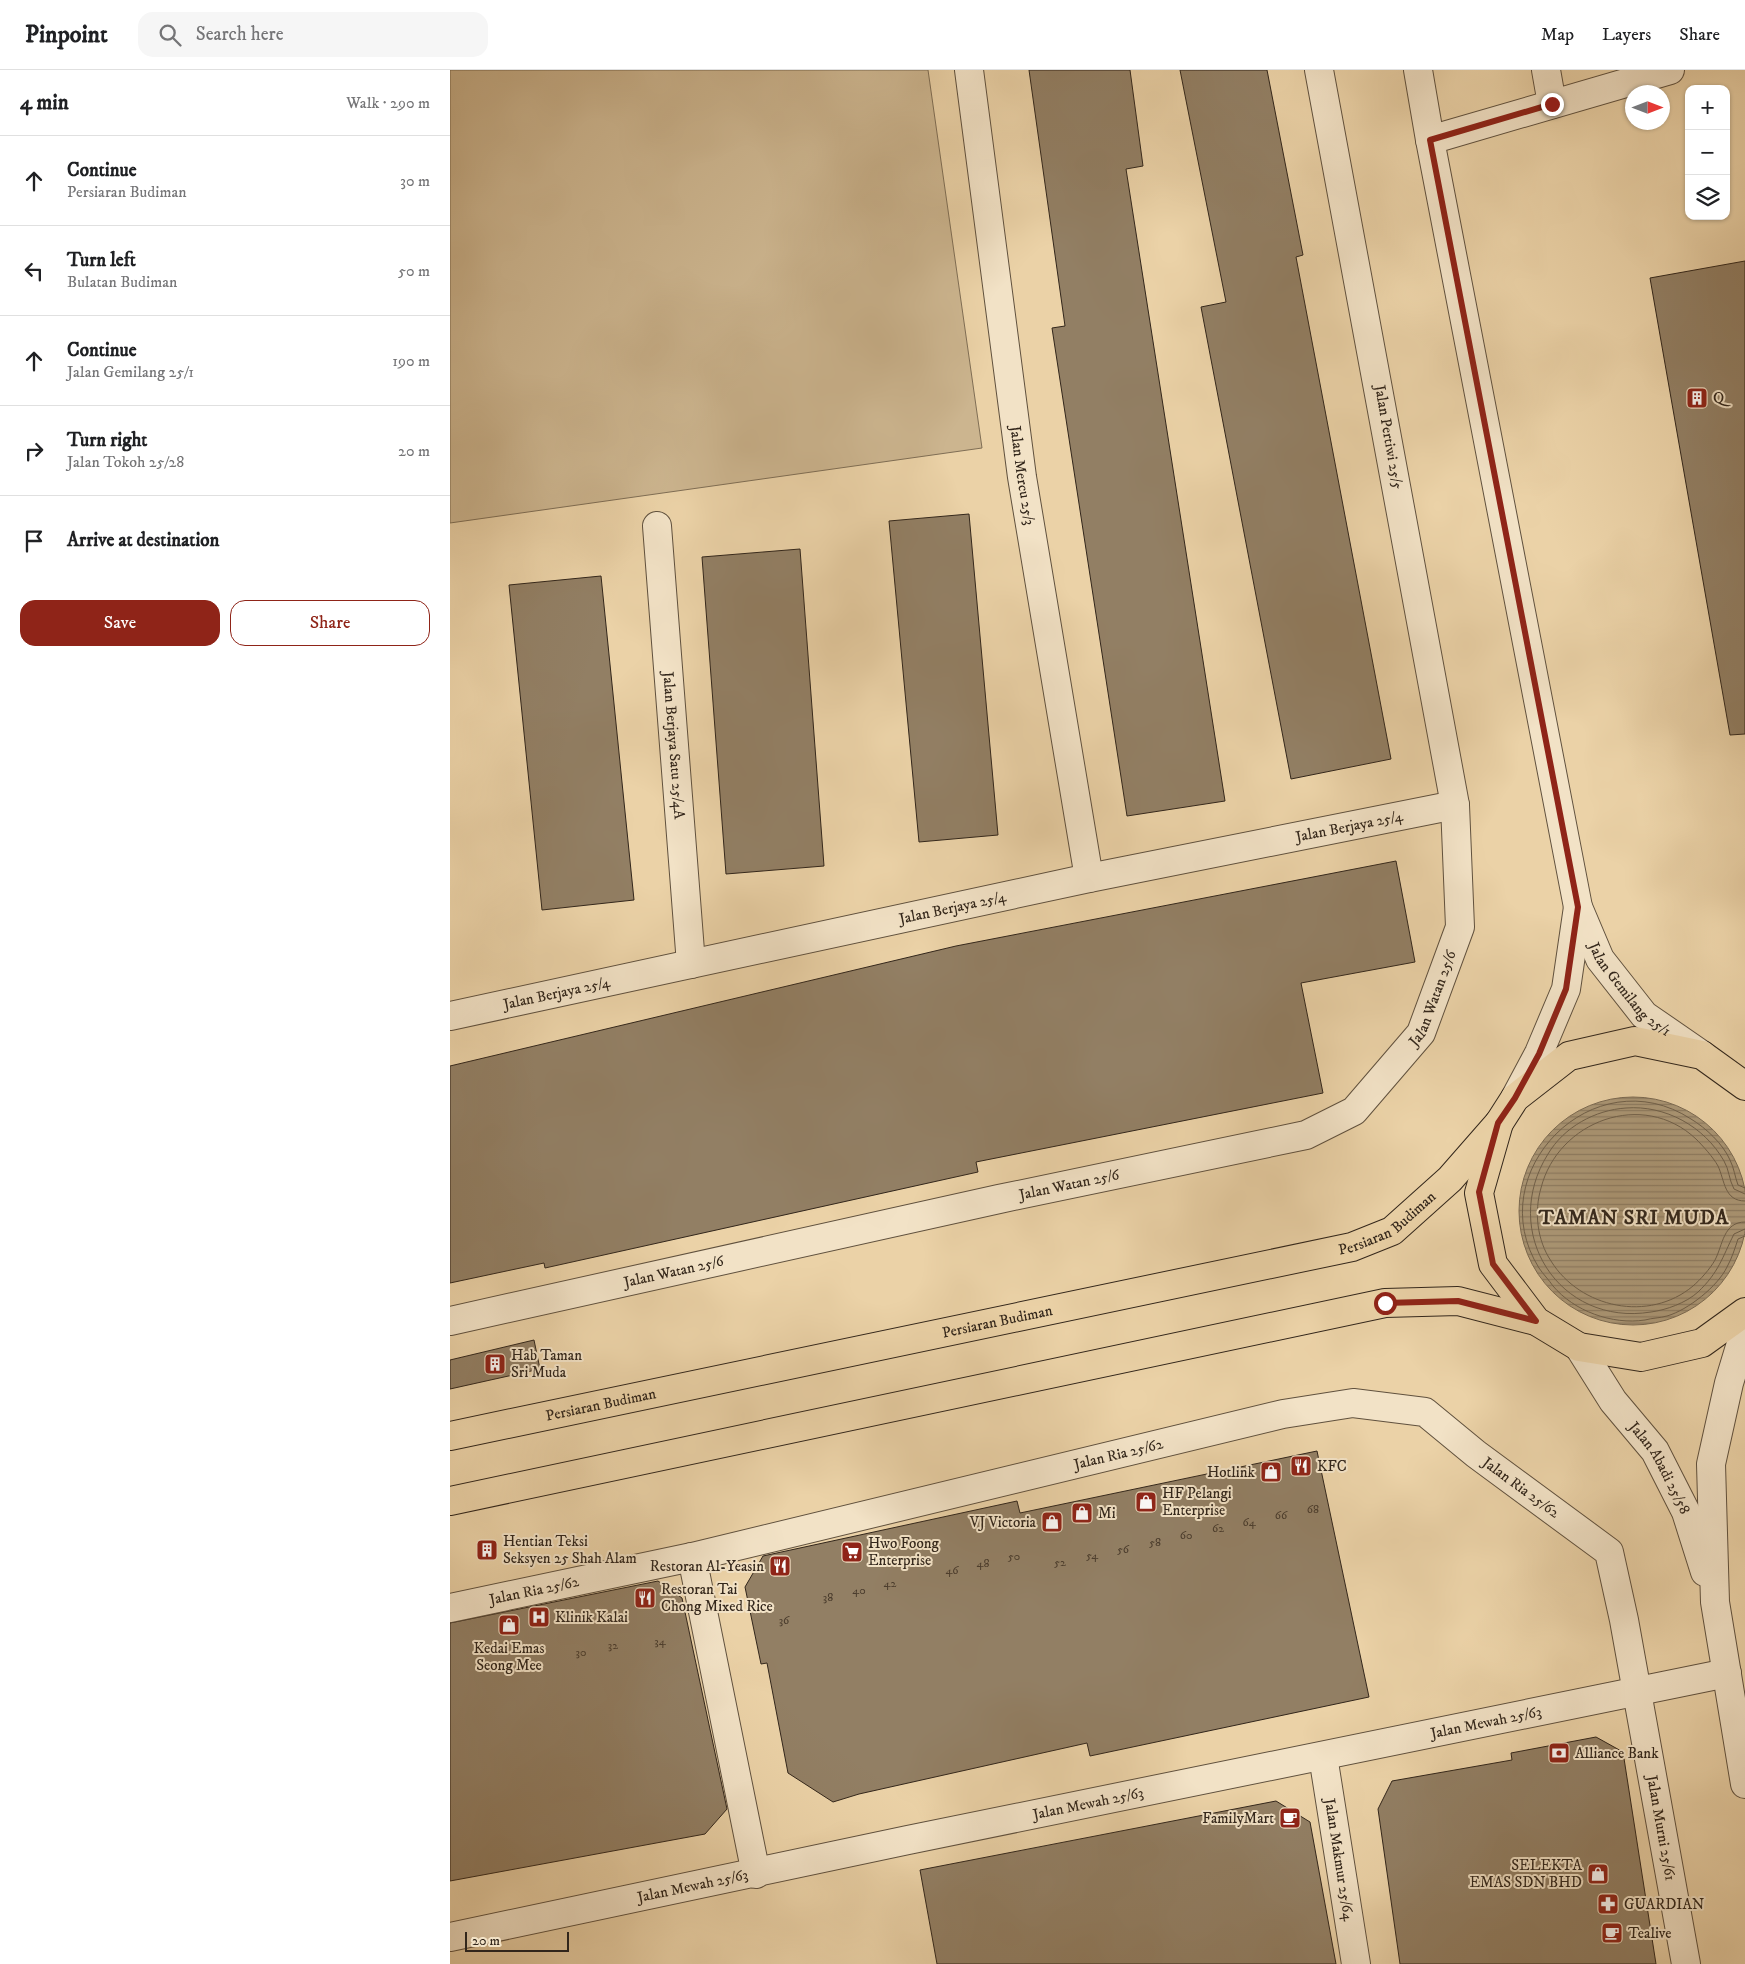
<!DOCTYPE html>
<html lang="en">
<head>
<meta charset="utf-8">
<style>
  :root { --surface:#fff; --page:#f6f6f6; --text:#202124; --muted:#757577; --line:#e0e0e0; --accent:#8f2418 }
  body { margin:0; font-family:"IM FELL DW Pica",serif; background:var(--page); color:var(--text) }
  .controls { position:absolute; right:15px; top:15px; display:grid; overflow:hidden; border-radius:10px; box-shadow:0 1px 4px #0004 }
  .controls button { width:45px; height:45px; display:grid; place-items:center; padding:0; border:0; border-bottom:1px solid var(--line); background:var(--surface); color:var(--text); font:25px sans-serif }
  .compass { position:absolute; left:1175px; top:15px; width:45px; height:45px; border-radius:50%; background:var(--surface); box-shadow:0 1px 4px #0004; rotate:90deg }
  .scale { position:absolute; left:15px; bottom:12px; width:104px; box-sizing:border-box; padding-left:5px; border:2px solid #32261b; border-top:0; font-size:14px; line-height:18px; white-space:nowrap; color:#32261b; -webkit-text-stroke:4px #f2e2c6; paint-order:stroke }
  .stop { position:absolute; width:15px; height:15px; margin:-11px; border:4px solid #8f2418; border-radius:50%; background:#fff }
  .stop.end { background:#8f2418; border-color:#fff; box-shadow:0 1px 5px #0008 }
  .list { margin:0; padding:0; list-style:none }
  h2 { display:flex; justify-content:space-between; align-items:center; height:65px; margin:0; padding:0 20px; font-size:21px }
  h2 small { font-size:16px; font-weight:400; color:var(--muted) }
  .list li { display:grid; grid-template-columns:32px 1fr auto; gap:15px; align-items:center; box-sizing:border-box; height:90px; padding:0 20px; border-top:1px solid var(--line) }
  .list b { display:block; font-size:19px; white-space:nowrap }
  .list p { margin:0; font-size:16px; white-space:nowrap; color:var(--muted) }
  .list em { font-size:16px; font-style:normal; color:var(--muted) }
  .actions { display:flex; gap:10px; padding:15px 20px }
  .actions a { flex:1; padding:11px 0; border:1px solid var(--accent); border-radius:15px; text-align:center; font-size:18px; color:var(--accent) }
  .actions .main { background:var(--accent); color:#fff }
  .icon { flex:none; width:28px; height:28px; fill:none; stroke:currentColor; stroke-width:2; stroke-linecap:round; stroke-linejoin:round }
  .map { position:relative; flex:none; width:1295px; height:1894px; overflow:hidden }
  header { display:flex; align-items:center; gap:30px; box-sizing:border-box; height:70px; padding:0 25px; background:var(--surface); border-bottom:1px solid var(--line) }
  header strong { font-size:24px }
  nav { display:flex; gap:28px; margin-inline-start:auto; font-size:18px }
  .search { width:350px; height:45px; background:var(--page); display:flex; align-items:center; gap:12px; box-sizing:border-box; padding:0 18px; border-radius:15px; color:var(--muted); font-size:19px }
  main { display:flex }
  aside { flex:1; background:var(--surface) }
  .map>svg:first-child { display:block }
  .pitch { fill:#ccb58f; stroke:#7f6e55 }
  .water { fill:url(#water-rules); stroke:#7b6a52 }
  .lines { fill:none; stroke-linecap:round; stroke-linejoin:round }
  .shore { stroke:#6f5f49; stroke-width:1 }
  .building { fill:#927f64; stroke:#32261b }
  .minor-casing { stroke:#60513e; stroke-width:30 }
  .major-casing { stroke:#32261b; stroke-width:30 }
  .minor { stroke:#f2e2c6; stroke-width:28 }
  .major { stroke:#ebd2a7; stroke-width:28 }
  .route { stroke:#8f2418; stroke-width:6 }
  .labels { text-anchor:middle; stroke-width:4; stroke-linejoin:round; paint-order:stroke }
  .number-label { font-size:12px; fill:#4a3c2d }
  .poi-label { font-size:15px; fill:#32261b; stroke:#f2e2c6; text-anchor:start }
  .street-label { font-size:15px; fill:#32261b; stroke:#f2e2c6 }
  .district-label { font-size:20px; font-weight:bold; letter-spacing:1px; fill:#32261b; stroke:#f2e2c6 }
</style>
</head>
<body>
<header>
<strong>Pinpoint</strong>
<div class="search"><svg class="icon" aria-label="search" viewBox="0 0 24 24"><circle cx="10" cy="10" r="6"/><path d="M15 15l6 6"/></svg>Search here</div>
<nav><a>Map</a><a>Layers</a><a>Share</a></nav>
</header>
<main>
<aside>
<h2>4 min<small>Walk · 290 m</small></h2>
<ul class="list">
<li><svg class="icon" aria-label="ahead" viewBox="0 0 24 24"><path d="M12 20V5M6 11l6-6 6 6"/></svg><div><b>Continue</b><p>Persiaran Budiman</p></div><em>30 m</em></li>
<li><svg class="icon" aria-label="left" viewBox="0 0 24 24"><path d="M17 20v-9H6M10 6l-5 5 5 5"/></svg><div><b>Turn left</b><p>Bulatan Budiman</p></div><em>50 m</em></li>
<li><svg class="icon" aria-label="ahead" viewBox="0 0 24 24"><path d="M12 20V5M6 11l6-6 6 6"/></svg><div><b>Continue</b><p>Jalan Gemilang 25/1</p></div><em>190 m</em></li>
<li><svg class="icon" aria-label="right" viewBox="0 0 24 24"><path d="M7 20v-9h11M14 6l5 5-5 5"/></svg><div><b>Turn right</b><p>Jalan Tokoh 25/28</p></div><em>20 m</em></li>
<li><svg class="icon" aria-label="arrive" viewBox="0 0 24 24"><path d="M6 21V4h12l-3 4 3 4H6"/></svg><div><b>Arrive at destination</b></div></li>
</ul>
<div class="actions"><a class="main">Save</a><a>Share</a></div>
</aside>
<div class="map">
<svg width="1295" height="1894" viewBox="0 0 1295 1894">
  <defs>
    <pattern id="water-rules" width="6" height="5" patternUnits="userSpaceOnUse" patternTransform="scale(1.25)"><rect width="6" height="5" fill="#ac9877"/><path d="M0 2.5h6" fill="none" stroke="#8d7c61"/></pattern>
  </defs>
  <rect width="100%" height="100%" fill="#ebd2a7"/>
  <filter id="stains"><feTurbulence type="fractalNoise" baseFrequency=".004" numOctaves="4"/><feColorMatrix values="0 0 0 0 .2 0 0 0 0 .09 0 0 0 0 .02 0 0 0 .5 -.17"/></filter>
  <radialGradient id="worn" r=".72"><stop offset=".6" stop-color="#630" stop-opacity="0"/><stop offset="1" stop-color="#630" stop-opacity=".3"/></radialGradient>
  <!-- pitch -->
  <path class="pitch" d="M 0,0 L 478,0 L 532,378 L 0,453 Z"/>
  <!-- water -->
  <circle class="water" cx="1183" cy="1141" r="114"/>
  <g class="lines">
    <!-- shore -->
    <g class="shore">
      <path d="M 1295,1118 L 1288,1115 C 1285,1107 1284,1098 1280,1090 C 1273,1074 1256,1058 1241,1049 C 1144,986 1029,1102 1089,1198 C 1093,1204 1099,1210 1103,1216 C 1124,1241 1162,1255 1195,1250 C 1202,1248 1210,1248 1217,1246 C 1238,1240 1268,1216 1277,1197 C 1282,1188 1285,1178 1288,1169 L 1295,1166"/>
      <path d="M 1295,1124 L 1284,1119 C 1279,1110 1279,1099 1274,1091 C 1254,1056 1215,1035 1176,1038 C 1145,1040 1114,1057 1098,1084 C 1049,1162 1109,1257 1201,1242 C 1216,1240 1236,1233 1248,1222 C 1269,1202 1272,1188 1284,1164 L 1295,1159"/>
      <path d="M 1295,1131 C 1274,1131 1275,1111 1268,1096 C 1263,1087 1253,1076 1246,1069 C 1193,1019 1108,1051 1091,1118 C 1084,1142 1087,1170 1101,1191 C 1130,1238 1199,1253 1243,1216 C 1250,1210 1260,1199 1265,1190 C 1273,1175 1273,1152 1295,1152"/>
    </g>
  </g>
  <!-- building -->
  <g class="building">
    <path d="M 579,0 L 680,0 L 693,96 L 676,99 L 775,731 L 677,746 L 602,258 L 615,256 Z"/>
    <path d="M 730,0 L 817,0 L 853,185 L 846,187 L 941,689 L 841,709 L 751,237 L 776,232 Z"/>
    <path d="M 1295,191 L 1295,664 L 1280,665 L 1200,208 Z"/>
    <path d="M 519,444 L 548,765 L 469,772 L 439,451 Z"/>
    <path d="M 350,479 L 374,796 L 276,804 L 252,487 Z"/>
    <path d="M 151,506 L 184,830 L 92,840 L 59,515 Z"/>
    <path d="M 946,791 L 965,892 L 851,913 L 873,1023 L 526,1092 L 528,1102 L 95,1198 L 94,1193 L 0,1213 L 0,996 L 506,876 Z"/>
    <path d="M 84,1270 L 90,1299 L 0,1319 L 0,1290 Z"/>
    <path d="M 867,1381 L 919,1627 L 640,1686 L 637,1673 L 409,1724 L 383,1732 L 338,1703 L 317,1593 L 311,1594 L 295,1517 L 313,1486 L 567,1431 L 570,1443 Z"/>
    <path d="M 208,1511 L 232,1528 L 277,1739 L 255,1764 L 0,1811 L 0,1553 Z"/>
    <path d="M 1146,1667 L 1173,1682 L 1206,1894 L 950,1894 L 928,1739 L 942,1711 L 1062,1690 L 1061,1683 Z"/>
    <path d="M 826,1731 L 860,1752 L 886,1894 L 487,1894 L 470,1800 Z"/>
  </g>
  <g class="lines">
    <!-- minor casing -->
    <g class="minor-casing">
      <g id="minor">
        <path id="s1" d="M 519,0 L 572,407 L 639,808"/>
        <path id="s2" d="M 968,0 L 980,70 L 1128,837 L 1150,889 L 1194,945 L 1252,985"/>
        <path d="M 1096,0 L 1102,34"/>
        <path d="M 980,70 L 1220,0"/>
        <path id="s3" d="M 207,456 L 241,894"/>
        <path id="s4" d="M 0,946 L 639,808 L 1005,735"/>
        <path d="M 1065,1028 L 1089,983 L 1116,919 L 1128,837"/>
        <path id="s5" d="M 0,1251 L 549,1129 L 856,1065 L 904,1041 L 971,963 L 1010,857 L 1005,735 L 869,0"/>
        <path d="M 1295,1260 L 1279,1313 L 1261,1394 L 1265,1532 L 1295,1714"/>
        <path id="s6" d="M 1129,1277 L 1163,1331 L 1205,1381 L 1236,1442 L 1255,1502"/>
        <path d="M 242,1487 L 306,1804"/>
        <path id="s7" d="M 0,1538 L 242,1487 L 833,1344 L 903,1333 L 975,1342 L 1026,1384 L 1159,1482 L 1174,1550 L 1236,1894"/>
        <path id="s8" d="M 873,1686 L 906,1894"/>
        <path id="s9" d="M 0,1867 L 458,1770 L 1277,1603"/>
      </g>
    </g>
    <!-- major casing -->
    <g class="major-casing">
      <g id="major">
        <path d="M 1295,1016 L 1252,985 L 1185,971 L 1119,986 L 1065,1028 L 1049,1053 L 1029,1123 L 1043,1194 L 1086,1251 L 1129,1277 L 1191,1287 L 1252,1273 L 1295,1242"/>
        <path id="s10" d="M 0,1366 L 902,1177 L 942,1161 L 1000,1109 L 1049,1053"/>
        <path d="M 0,1431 L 935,1233 L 1008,1231 L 1086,1251"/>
      </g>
    </g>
    <!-- minor -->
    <use href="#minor" class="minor"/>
    <!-- major -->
    <use href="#major" class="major"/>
  </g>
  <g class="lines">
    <!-- route -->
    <path class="route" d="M 935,1233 L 1008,1231 L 1086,1251 L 1043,1194 L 1029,1122 L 1048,1053 L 1065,1028 L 1089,984 L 1116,919 L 1128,837 L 980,70 L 1102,34"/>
  </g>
  <!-- icons -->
  <defs>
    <g id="building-square" transform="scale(1.125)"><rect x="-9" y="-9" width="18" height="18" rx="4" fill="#8f2418" stroke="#f2e2c6"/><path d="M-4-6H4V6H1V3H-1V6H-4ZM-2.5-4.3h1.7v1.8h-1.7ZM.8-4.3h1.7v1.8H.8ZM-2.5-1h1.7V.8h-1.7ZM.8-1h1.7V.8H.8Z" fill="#fff"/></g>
    <g id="restaurant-square" transform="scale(1.125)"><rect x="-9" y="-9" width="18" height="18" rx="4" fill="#8f2418" stroke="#f2e2c6"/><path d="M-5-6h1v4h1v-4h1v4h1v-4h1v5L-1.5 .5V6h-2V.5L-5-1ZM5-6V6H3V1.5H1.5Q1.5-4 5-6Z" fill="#fff"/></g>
    <g id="shop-square" transform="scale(1.125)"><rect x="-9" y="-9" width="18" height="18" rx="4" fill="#8f2418" stroke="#f2e2c6"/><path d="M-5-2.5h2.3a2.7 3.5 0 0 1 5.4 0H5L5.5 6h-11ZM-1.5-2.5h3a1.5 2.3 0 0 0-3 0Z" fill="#fff"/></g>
    <g id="supermarket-square" transform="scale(1.125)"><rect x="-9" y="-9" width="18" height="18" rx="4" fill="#8f2418" stroke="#f2e2c6"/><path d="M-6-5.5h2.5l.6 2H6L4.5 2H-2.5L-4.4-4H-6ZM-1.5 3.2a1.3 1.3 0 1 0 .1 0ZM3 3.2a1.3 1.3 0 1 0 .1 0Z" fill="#fff"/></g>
    <g id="hospital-square" transform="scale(1.125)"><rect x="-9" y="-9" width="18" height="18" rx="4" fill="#8f2418" stroke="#f2e2c6"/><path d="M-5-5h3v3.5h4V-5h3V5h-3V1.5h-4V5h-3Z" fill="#fff"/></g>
    <g id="bank-square" transform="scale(1.125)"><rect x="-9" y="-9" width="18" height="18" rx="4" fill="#8f2418" stroke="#f2e2c6"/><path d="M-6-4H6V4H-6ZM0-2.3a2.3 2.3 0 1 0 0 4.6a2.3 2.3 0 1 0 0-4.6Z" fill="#fff"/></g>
    <g id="cafe-square" transform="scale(1.125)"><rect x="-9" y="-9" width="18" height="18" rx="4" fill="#8f2418" stroke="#f2e2c6"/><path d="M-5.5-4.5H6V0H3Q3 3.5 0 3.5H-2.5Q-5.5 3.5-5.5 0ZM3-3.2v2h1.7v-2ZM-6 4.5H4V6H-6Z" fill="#fff"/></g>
    <g id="pharmacy-square" transform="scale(1.125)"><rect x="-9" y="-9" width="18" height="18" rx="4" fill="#8f2418" stroke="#f2e2c6"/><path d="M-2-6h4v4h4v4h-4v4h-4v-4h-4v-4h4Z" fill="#fff"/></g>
  </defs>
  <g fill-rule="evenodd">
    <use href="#building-square" x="1247" y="328"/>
    <use href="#building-square" x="45" y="1294"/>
    <use href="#restaurant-square" x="851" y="1396"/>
    <use href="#shop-square" x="821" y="1402"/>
    <use href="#shop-square" x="696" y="1432"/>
    <use href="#shop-square" x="632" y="1443"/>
    <use href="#shop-square" x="602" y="1452"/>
    <use href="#building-square" x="37" y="1480"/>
    <use href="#supermarket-square" x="402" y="1482"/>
    <use href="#restaurant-square" x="330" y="1496"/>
    <use href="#restaurant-square" x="195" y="1528"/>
    <use href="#hospital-square" x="89" y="1547"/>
    <use href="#shop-square" x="59" y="1555"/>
    <use href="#bank-square" x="1109" y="1683"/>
    <use href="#cafe-square" x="840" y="1748"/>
    <use href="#shop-square" x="1148" y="1804"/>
    <use href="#pharmacy-square" x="1158" y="1834"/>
    <use href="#cafe-square" x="1162" y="1863"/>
  </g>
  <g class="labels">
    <!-- number labels -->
    <g class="number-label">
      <text x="863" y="1443">68</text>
      <text x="831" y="1449">66</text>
      <text x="799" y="1456">64</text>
      <text x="768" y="1462">62</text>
      <text x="736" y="1469">60</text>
      <text x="705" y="1476">58</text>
      <text x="673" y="1483">56</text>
      <text x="642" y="1489">54</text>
      <text x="564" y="1490">50</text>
      <text x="610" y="1496">52</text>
      <text x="533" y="1497">48</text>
      <text x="502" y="1504">46</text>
      <text x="440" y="1517">42</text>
      <text x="409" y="1524">40</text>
      <text x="378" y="1531">38</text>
      <text x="334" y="1554">36</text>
      <text x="210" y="1575">34</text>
      <text x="163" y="1579">32</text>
      <text x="131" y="1586">30</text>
    </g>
    <!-- poi labels -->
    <g class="poi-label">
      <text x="1263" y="333">Q</text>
      <text x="61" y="1290">Hab Taman<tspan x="61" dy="17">Sri Muda</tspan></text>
      <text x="867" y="1401">KFC</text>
      <text x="805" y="1407" text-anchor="end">Hotlink</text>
      <text x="712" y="1428">HF Pelangi<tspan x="712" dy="17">Enterprise</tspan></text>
      <text x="648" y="1448">Mi</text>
      <text x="586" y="1457" text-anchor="end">VJ Victoria</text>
      <text x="53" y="1476">Hentian Teksi<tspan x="53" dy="17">Seksyen 25 Shah Alam</tspan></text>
      <text x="418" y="1478">Hwo Foong<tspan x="418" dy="17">Enterprise</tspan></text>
      <text x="314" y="1501" text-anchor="end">Restoran Al-Yeasin</text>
      <text x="211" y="1524">Restoran Tai<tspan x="211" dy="17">Chong Mixed Rice</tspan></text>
      <text x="105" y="1552">Klinik Kalai</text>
      <text x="59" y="1583" text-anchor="middle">Kedai Emas<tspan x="59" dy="17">Seong Mee</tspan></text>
      <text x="1125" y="1688">Alliance Bank</text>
      <text x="824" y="1753" text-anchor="end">FamilyMart</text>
      <text x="1132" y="1800" text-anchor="end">SELEKTA<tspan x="1132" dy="17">EMAS SDN BHD</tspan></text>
      <text x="1174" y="1839">GUARDIAN</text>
      <text x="1178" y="1868">Tealive</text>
    </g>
    <!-- street labels -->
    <g class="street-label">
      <text transform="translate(939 367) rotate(80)" y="5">Jalan Pertiwi 25/5</text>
      <text dy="5" stroke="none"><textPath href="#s1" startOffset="409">Jalan Mercu 25/3</textPath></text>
      <text dy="5" stroke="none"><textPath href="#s3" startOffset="220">Jalan Berjaya Satu 25/4A</textPath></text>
      <text dy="5" stroke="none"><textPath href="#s4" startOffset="919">Jalan Berjaya 25/4</textPath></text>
      <text dy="5" stroke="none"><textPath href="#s4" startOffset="514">Jalan Berjaya 25/4</textPath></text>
      <text dy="5" stroke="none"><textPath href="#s2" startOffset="951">Jalan Gemilang 25/1</textPath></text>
      <text dy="5" stroke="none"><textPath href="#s4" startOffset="109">Jalan Berjaya 25/4</textPath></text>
      <text dy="5" stroke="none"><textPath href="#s5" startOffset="1069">Jalan Watan 25/6</textPath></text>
      <text dy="5" stroke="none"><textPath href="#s5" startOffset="634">Jalan Watan 25/6</textPath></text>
      <text dy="5" stroke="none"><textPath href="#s10" startOffset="964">Persiaran Budiman</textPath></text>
      <text dy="5" stroke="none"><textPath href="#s5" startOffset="229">Jalan Watan 25/6</textPath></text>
      <text dy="5" stroke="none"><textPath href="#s10" startOffset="559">Persiaran Budiman</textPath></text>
      <text dy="5" stroke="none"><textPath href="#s10" startOffset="154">Persiaran Budiman</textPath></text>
      <text dy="5" stroke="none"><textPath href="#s7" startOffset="686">Jalan Ria 25/62</textPath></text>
      <text dy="5" stroke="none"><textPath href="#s6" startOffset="146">Jalan Abadi 25/58</textPath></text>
      <text dy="5" stroke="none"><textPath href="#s7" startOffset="1121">Jalan Ria 25/62</textPath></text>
      <text dy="5" stroke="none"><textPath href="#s7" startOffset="86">Jalan Ria 25/62</textPath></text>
      <text dy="5" stroke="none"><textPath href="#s9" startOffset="1058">Jalan Mewah 25/63</textPath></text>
      <text dy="5" stroke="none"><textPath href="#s9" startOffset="652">Jalan Mewah 25/63</textPath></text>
      <text dy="5" stroke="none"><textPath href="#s7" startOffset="1511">Jalan Murni 25/61</textPath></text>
      <text dy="5" stroke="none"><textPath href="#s8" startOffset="105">Jalan Makmur 25/64</textPath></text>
      <text dy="5" stroke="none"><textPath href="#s9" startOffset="248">Jalan Mewah 25/63</textPath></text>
    </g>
    <!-- district labels -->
    <g class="district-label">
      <text x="1184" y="1154">TAMAN SRI MUDA</text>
    </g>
  </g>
  <rect width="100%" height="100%" filter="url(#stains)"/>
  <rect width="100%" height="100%" fill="url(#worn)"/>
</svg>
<div class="controls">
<button>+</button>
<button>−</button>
<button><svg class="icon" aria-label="layers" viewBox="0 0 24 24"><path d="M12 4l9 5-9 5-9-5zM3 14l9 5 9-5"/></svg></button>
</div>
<svg class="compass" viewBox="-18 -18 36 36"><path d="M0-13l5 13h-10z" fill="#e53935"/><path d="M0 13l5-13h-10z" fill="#757577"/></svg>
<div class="scale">20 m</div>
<div class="stop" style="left:935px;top:1233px"></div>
<div class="stop end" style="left:1102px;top:34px"></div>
</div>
</main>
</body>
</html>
